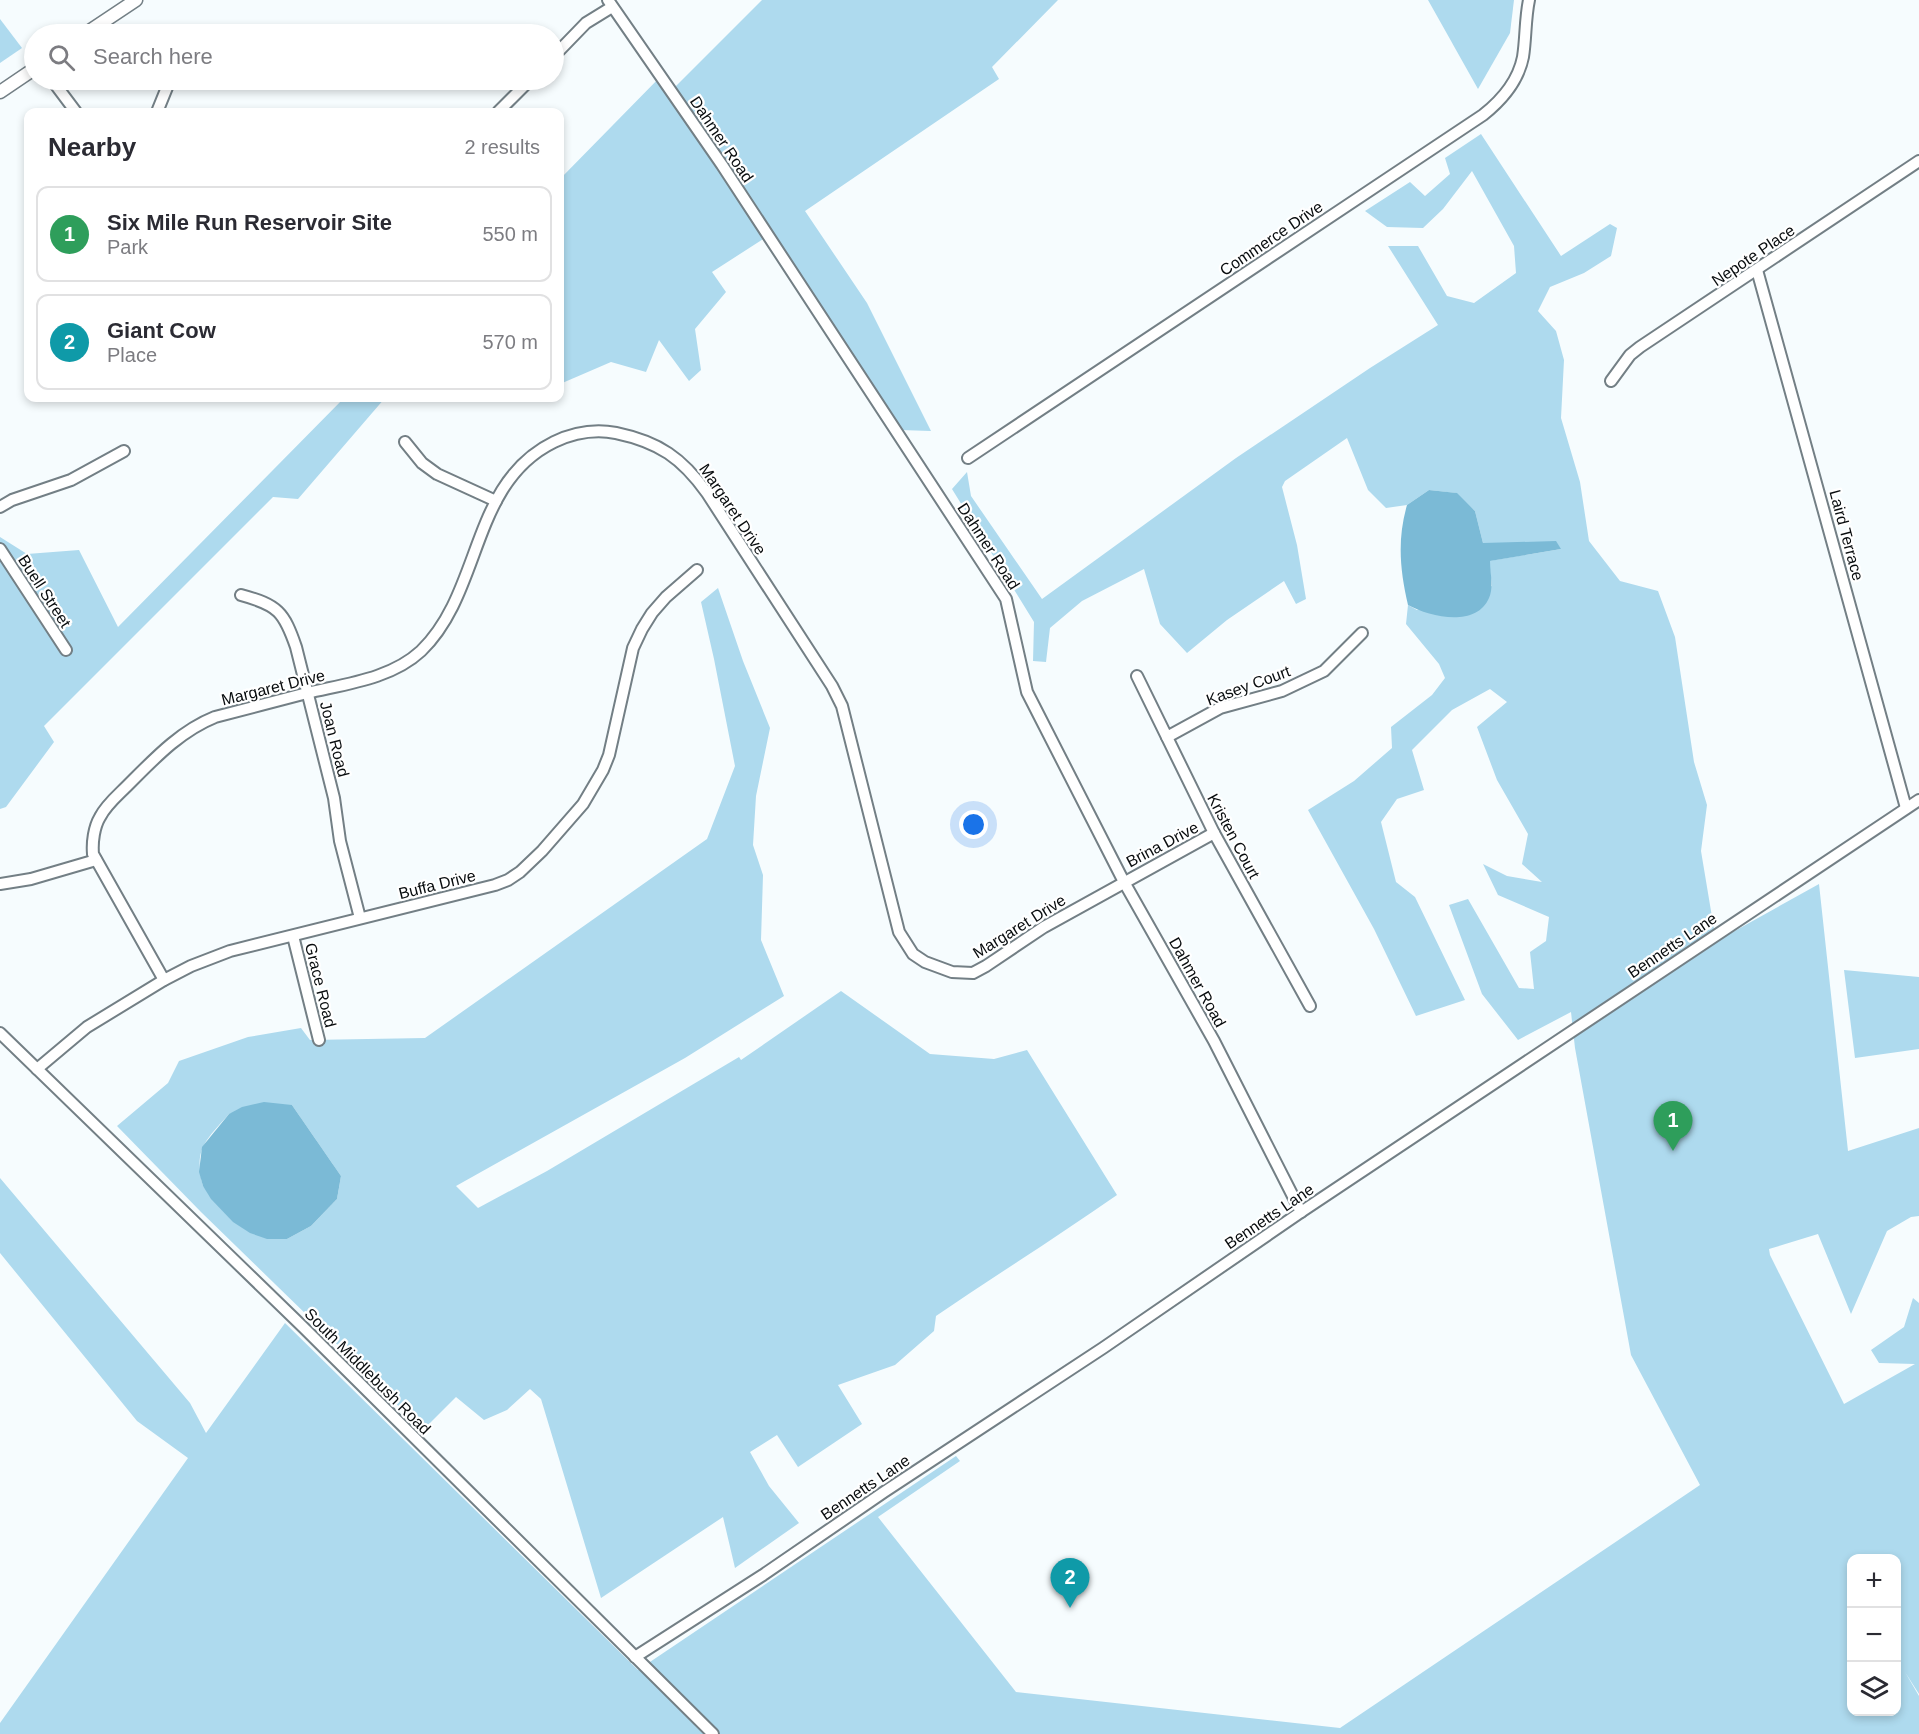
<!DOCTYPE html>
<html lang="en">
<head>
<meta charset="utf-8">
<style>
  :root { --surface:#fff; --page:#f2f2f3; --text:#2b2b33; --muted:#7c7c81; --line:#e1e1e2; --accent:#0b8043 }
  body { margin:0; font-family:Arial,sans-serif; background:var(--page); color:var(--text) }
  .controls { position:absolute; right:18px; bottom:18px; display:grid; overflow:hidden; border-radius:12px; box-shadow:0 3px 9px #0003 }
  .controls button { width:54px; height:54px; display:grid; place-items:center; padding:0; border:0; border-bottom:2px solid var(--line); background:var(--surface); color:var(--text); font:30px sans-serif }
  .you { position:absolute; left:974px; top:825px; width:21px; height:21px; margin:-15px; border:4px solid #fff; border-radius:50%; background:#1a73e8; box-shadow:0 0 0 9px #1a73e833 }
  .badge { display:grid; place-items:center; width:39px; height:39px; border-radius:50%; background:var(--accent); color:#fff; font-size:20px; font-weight:700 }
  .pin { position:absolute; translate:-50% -50px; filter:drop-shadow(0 2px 3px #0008) }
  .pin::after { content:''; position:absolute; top:32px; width:21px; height:18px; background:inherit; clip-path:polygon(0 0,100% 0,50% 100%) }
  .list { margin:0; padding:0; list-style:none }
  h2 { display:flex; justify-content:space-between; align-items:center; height:78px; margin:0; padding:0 24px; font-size:26px }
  h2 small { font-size:20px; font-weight:400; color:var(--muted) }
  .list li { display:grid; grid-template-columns:39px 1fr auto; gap:18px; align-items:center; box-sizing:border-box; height:96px; margin:0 12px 12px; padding:0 12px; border:2px solid var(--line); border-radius:12px }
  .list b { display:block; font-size:22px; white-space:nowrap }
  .list p { margin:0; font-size:20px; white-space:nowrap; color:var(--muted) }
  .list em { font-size:20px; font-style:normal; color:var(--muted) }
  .icon { flex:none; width:33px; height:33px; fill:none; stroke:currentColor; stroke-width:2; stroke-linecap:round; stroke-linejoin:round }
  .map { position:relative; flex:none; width:1919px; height:1734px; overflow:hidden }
  .search { position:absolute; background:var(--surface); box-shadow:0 3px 9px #0003; left:24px; top:24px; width:540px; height:66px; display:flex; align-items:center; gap:15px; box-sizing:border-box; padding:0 21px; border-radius:33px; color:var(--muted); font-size:22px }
  .panel { position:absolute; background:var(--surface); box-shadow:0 3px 9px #0003; left:24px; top:108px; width:540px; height:294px; border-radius:12px }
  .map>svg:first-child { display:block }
  .green { fill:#aedaee; fill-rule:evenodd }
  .water { fill:#7bbad6 }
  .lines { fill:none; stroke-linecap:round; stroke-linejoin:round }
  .minor-casing { stroke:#737f85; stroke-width:14 }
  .major-casing { stroke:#737f85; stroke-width:15 }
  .minor { stroke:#fff; stroke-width:10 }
  .major { stroke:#fff; stroke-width:12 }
  .labels { text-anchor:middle; stroke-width:4.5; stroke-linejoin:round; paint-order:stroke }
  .street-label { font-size:16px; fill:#080c0e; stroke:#fff }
</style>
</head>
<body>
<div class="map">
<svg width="1919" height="1734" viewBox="0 0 1919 1734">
  <rect width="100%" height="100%" fill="#f6fcfe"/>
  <!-- green -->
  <g class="green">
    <path d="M 762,0 L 1058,0 L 992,67 L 999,79 L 805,211 L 867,303 L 931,431 L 900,430 L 771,234 L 712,272 L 726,292 L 695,329 L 701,370 L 689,381 L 659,340 L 646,372 L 611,362 L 560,384 L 560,179 L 664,73 L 674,88 Z"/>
    <path d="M 1428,0 L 1514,0 L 1510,33 L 1478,89 Z"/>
    <path d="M 0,19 L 22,48 L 0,63 Z"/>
    <path d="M 1481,134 L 1561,256 L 1610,224 L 1617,228 L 1611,256 L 1584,273 L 1550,287 L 1538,311 L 1556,331 L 1564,360 L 1561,418 L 1580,482 L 1589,541 L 1620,581 L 1658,591 L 1675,637 L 1694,762 L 1707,805 L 1701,851 L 1714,929 L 1715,942 L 1819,884 L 1848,1151 L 1919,1128 L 1919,1216 L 1911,1217 L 1887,1231 L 1851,1314 L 1818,1234 L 1769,1249 L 1770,1255 L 1844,1404 L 1915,1364 L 1879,1363 L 1871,1350 L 1904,1327 L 1913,1298 L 1919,1303 L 1919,1694 L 1905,1672 L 1919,1696 L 1919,1734 L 0,1734 L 0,1723 L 188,1458 L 137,1421 L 0,1253 L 0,1178 L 190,1403 L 206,1433 L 285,1323 L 638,1670 L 956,1456 L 960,1461 L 878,1517 L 1016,1692 L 1340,1728 L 1700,1485 L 1631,1355 L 1575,1048 L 1571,1012 L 1518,1040 L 1482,994 L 1449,905 L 1468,899 L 1519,988 L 1534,989 L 1530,952 L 1546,941 L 1549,917 L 1498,895 L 1483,864 L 1507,876 L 1542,882 L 1522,864 L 1528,834 L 1497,780 L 1477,727 L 1507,702 L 1490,689 L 1452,710 L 1412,750 L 1424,790 L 1397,799 L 1381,822 L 1396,882 L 1415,897 L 1465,1000 L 1416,1016 L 1374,929 L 1308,810 L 1354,781 L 1392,748 L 1391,727 L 1432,695 L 1445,678 L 1439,664 L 1406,624 L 1408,605 L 1417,610 L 1492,586 L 1489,561 L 1561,549 L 1483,543 L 1475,511 L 1456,493 L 1429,490 L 1407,505 L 1386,508 L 1368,490 L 1347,438 L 1285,481 L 1282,487 L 1297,545 L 1306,599 L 1296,604 L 1284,581 L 1227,620 L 1187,653 L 1160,624 L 1144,569 L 1082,601 L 1050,628 L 1046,662 L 1033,661 L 1034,622 L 952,489 L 967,472 L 971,496 L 1042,599 L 1236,458 L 1370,368 L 1438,325 L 1388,246 L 1418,246 L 1447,296 L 1474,303 L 1516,273 L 1514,246 L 1472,171 L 1443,209 L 1423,228 L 1387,227 L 1365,211 L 1410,182 L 1425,196 L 1450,174 L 1445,158 ZM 1852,1558 L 1896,1558 L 1896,1712 L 1852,1712 Z"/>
    <path d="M 344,398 L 385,398 L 298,499 L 273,497 L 44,726 L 54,742 L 6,807 L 0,809 L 0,537 L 27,554 L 79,550 L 118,627 Z"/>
    <path d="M 718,588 L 743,661 L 770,728 L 756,796 L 753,845 L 763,875 L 761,940 L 784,996 L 685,1058 L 456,1186 L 478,1208 L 547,1171 L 739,1057 L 741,1060 L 841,991 L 930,1054 L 994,1059 L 1027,1050 L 1117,1195 C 1057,1237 996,1275 936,1316 L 934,1331 L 895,1365 L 838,1385 L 862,1424 L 798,1467 L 777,1435 L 750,1452 L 769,1486 L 799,1523 L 735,1568 L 723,1517 L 601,1598 L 541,1399 L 530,1389 L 507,1410 L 484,1420 L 456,1397 L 421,1432 L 386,1392 L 201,1212 L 117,1126 L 168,1083 L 179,1061 L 248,1037 L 301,1028 L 310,1040 L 425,1038 L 707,839 L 735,766 L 714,659 L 701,602 ZM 292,1105 L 341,1176 L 337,1199 L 311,1226 L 287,1239 L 203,1186 C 193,1149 206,1140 229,1114 Z"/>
    <path d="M 1844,970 L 1919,977 L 1919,1049 L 1855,1058 Z"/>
  </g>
  <!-- water -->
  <g class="water">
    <path d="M 1429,490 L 1457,493 L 1475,511 L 1483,543 L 1556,541 L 1561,549 L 1490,561 C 1490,573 1494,587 1489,598 C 1476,628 1430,617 1408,605 C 1400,570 1397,540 1407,505 Z"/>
    <path d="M 264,1102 L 292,1105 L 341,1176 L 337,1199 L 311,1226 L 287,1239 L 267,1239 L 250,1233 L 233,1222 L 211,1199 L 203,1186 L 199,1172 L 202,1147 L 229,1114 L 242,1107 Z"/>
  </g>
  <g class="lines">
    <!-- minor casing -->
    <g class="minor-casing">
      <g id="minor">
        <path d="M 608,0 L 722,165 L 1006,599 L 1027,692 L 1124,882 L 1214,1041 L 1301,1212"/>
        <path d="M 554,56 L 586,23 L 612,7"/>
        <path d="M 52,80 L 76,112"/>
        <path d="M 157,112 L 170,80"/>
        <path d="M 498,112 L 530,80"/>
        <path d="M 1757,270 L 1906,808"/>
        <path d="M 1611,381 L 1630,355 L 1640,347 L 1919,161"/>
        <path d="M 405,442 L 422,463 L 437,474 L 496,501"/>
        <path d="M 968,458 L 1483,115 C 1502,100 1518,82 1523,57 C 1526,38 1525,19 1529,0"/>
        <path d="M 0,507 L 12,500 L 71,480 L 124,451"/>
        <path d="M 0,549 L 66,650"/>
        <path d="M 241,595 C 278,605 284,612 296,647 L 334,798 L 340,841 L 360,918"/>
        <path d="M 1137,676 L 1214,833 L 1310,1006"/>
        <path d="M 1167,737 L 1220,708 L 1282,691 L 1324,671 L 1362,633"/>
        <path d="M 0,884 L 31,879 L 96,860"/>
        <path d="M 293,936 L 319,1040"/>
        <path d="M 164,980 L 93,854 C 92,842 94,827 100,817 C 106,805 117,796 127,786 C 154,759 180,731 215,717 C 246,709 276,701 307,693 C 345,684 391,679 421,651 C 483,591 470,483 554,442 C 573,433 595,429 616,433 C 659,442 682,458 707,493 L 832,686 L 842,706 L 899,932 L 913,954 L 925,962 L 952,972 L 973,973 L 986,966 L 1044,927 L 1214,833"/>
        <path d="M 0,1033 L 303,1327 L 713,1734"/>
        <path d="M 37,1069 L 87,1027 L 164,980 L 191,966 L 230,951 L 495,885 L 508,880 L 520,872 L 542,851 L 583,804 L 603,770 L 609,755 L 633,648 L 642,629 L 652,613 L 666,597 L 697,570"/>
        <path d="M 635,1657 L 763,1575 L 884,1492 L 1103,1348 L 1301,1212 L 1919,800"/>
      </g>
    </g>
    <!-- major casing -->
    <g class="major-casing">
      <g id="major">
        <path d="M 85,34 L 136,0"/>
        <path d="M 0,92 L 34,69"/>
      </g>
    </g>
    <!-- minor -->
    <use href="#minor" class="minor"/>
    <!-- major -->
    <use href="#major" class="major"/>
  </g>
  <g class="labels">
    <!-- street labels -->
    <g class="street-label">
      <text transform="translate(722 139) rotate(56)" y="6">Dahmer Road</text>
      <text transform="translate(1271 238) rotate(-34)" y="6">Commerce Drive</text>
      <text transform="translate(1753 255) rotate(-34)" y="6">Nepote Place</text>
      <text transform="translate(733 509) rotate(56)" y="6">Margaret Drive</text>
      <text transform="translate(1847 535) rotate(75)" y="6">Laird Terrace</text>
      <text transform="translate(989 546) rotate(57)" y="6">Dahmer Road</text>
      <text transform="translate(45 591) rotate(57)" y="6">Buell Street</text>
      <text transform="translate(1248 685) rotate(-20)" y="6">Kasey Court</text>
      <text transform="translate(273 687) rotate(-14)" y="6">Margaret Drive</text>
      <text transform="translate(335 739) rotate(76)" y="6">Joan Road</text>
      <text transform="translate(1234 836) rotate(62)" y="6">Kristen Court</text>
      <text transform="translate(1162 844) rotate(-28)" y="6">Brina Drive</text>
      <text transform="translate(437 884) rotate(-14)" y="6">Buffa Drive</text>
      <text transform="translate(1019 926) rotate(-32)" y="6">Margaret Drive</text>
      <text transform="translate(1672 945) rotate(-34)" y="6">Bennetts Lane</text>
      <text transform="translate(1198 982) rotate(61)" y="6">Dahmer Road</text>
      <text transform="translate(321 985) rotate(76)" y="6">Grace Road</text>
      <text transform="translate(1269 1216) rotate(-34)" y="6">Bennetts Lane</text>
      <text transform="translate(368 1371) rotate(45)" y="6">South Middlebush Road</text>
      <text transform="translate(865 1487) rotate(-34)" y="6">Bennetts Lane</text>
    </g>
  </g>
</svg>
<div class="controls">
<button>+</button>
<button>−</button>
<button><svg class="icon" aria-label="layers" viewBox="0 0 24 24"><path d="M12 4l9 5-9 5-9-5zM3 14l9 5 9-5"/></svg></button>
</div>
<div class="you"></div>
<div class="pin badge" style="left:1673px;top:1151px;background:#2e9e5b">1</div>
<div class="pin badge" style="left:1070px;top:1608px;background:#0f9aa8">2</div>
<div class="search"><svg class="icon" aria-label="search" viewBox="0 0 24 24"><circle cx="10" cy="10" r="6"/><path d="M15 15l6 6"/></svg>Search here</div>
<section class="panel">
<h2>Nearby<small>2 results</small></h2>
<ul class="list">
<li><span class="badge" style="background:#2e9e5b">1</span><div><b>Six Mile Run Reservoir Site</b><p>Park</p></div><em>550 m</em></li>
<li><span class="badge" style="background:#0f9aa8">2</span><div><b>Giant Cow</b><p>Place</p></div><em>570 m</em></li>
</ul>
</section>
</div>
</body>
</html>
